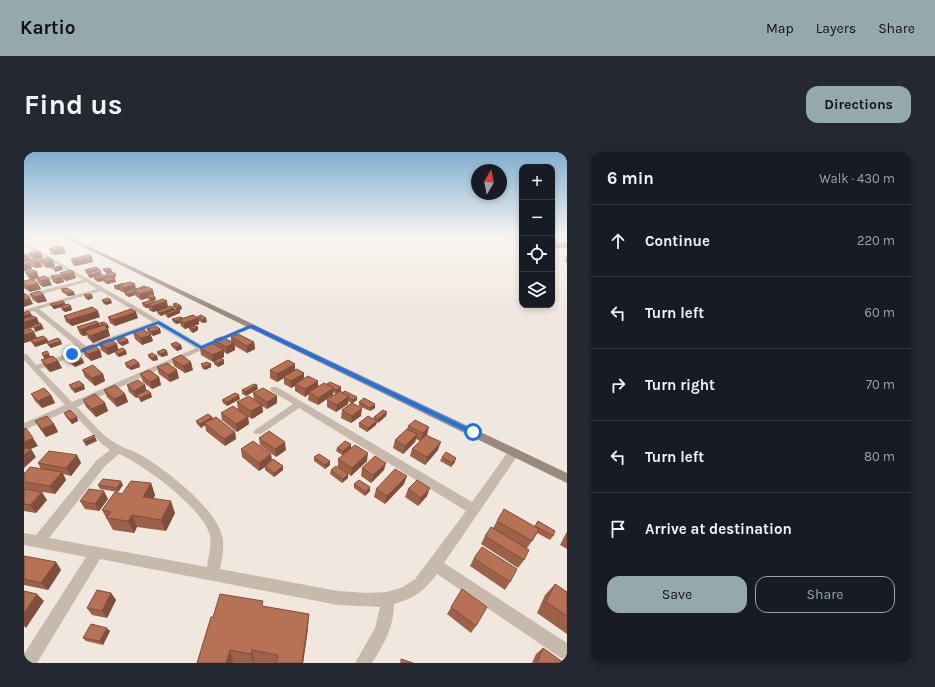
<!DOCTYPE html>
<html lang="en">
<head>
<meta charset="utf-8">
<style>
  :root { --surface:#171b24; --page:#242831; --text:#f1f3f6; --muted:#9ea1a6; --line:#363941; --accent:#95a8ac }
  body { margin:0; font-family:Karla,sans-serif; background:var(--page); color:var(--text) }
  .controls { position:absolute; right:12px; top:12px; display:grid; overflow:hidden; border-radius:8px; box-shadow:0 2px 6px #0003 }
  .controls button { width:36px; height:36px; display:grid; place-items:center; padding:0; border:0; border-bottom:1px solid var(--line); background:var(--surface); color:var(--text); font:20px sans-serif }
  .compass { position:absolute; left:447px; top:12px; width:36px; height:36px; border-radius:50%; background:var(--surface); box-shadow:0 2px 6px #0003; rotate:10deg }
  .stop { position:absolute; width:12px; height:12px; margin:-9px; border:3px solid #1a73e8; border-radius:50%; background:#fff }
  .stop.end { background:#1a73e8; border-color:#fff; box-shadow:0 1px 4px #0008 }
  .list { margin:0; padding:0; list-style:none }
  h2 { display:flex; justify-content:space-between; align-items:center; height:52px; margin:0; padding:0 16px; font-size:17px }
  h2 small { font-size:13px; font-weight:400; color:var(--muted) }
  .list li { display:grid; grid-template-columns:26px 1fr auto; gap:12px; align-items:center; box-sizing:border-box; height:72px; padding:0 16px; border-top:1px solid var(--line) }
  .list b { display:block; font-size:15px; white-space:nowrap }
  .list em { font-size:13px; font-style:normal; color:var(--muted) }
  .actions { display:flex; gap:8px; padding:12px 16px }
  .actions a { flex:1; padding:9px 0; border:1px solid var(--accent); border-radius:12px; text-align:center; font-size:14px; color:var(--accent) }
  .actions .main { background:var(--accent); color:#111 }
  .icon { flex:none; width:22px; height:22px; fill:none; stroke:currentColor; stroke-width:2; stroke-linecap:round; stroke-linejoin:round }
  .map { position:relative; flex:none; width:543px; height:511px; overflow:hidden; border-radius:12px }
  header { display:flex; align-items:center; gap:24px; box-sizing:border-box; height:56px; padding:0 20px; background:var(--accent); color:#111 }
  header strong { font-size:19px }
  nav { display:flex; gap:22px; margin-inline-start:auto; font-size:14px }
  .intro { display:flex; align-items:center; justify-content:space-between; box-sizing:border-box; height:96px; padding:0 24px }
  h1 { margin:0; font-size:28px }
  .button { padding:10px 18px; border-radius:12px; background:var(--accent); color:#111; font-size:14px; font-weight:700 }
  main { display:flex; gap:24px; padding:0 24px }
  aside { flex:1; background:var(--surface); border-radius:12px; box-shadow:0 2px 6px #0003 }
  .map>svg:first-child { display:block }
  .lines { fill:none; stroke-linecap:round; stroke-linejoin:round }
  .street { fill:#c7b9ac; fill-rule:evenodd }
  .secondary { fill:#9a897e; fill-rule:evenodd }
  .wall { fill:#9d6149 }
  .shaded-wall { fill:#804f3c }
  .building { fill:#b77155; stroke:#804f3c }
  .route { fill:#1a73e8 }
</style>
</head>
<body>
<header>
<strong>Kartio</strong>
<nav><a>Map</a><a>Layers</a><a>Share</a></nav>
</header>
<div class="intro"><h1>Find us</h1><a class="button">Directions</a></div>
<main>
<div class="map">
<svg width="543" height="511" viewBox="0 0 543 511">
  <rect width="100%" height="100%" fill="#f0e8df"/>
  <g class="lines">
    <!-- street -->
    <g class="street">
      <path d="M 7,85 L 16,85 L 0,89 L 0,87 Z"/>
      <path d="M 481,87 L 498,88 L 498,90 L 480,89 Z"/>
      <path d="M 0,90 L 178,193 L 225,173 L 227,172 L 230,174 L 53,255 C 64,266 75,280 88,289 C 96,295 106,297 115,302 C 140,316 192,356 198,384 C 201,394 198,407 196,417 L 314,439 L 343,441 L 363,440 L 379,435 L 391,427 L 442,359 L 275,256 L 237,282 L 231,282 L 229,280 L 231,278 L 269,252 L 247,239 L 246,237 L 247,235 L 253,235 L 448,350 L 486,297 L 494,297 L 495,300 L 494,303 L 420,411 L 543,491 L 543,508 L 537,506 L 413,422 C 399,440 392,445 370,452 C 370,475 360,492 348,511 L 331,511 L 351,476 L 356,455 L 314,453 L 76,407 L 13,511 L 0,511 L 0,502 L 62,405 L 0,393 L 0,381 L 12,383 L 73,308 L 86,298 L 78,292 L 46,258 L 0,278 L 0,271 L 41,253 L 0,208 L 0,202 L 3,202 L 12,213 L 56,197 L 10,159 L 0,162 L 0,158 L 73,137 L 62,130 L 0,147 L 0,143 L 59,128 L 0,93 ZM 77,139 L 129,170 L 62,194 L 15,157 ZM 133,173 L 172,196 L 48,250 L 16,217 ZM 95,302 C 119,312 181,358 186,384 C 188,394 184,405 183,415 L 25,386 L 81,314 Z"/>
      <rect x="528" y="90" width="15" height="2"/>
      <path d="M 540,104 L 543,104 L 543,106 L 538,106 Z"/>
      <path d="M 38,121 L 40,122 L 40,124 L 0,135 L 0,131 Z"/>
    </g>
    <!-- secondary -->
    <path class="secondary" d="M 39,85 L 45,85 L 543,321 L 543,331 Z"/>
  </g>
  <!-- wall -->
  <g class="wall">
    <path d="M 485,85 L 492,85 L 492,87 L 487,87 Z"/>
    <path d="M 528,89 L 537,92 L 537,91 L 543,91 L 543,96 L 539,96 L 538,94 L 537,96 L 532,96 L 530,94 L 529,97 L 528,97 Z"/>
    <path d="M 40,96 L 42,101 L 31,103 L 27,102 L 25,97 Z"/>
    <path d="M 14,99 L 17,101 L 19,106 L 13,108 L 16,109 L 18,115 L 12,116 L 7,114 L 5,109 L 3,110 L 6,111 L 8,117 L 0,119 L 0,102 L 2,102 L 5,104 L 7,108 L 9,107 L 7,106 L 5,101 Z"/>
    <path d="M 543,104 L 543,111 L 541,109 Z"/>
    <path d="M 47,107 L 69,110 L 51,114 L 49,113 Z"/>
    <path d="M 16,108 L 31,114 L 23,116 L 18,113 Z"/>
    <path d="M 79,117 L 87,117 L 88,120 L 83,121 L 80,120 Z"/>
    <path d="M 61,118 L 76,118 L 78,123 L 66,126 L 64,124 L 63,121 L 62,121 Z"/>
    <path d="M 1,120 L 15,126 L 28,133 L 19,135 L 15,132 L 13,127 L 8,128 L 14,132 L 17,137 L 6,140 L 0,136 L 0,129 L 7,128 L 4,125 Z"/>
    <path d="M 36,121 L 52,126 L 42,129 L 39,127 L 40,130 L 33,132 L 29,130 L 27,124 L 37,124 Z"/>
    <path d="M 82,122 L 92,122 L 92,125 L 90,126 L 92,130 L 83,132 L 80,130 L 79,129 L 74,130 L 71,128 L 70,126 L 83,124 L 84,126 L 85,126 L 83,125 Z"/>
    <path d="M 100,131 L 114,137 L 115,137 L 115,136 L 129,138 L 130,144 L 131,145 L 132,148 L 129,149 L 150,158 L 152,157 L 149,155 L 149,152 L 157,154 L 158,157 L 155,158 L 156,161 L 144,166 L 142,164 L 141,162 L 137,164 L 134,162 L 133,159 L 129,160 L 125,158 L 125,156 L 122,156 L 119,154 L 118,151 L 126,148 L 124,147 L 124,146 L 117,148 L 112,144 L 111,143 L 105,145 L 101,143 L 101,141 L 96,139 L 96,138 L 94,138 L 91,137 L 90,134 Z"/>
    <path d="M 37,137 L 51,143 L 44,144 L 38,140 Z"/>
    <path d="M 16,140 L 23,149 L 14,151 L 9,148 L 6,142 Z"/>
    <path d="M 60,143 L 69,146 L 64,148 L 61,146 Z"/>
    <path d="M 78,148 L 88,151 L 82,153 L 79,151 Z"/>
    <path d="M 26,152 L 42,153 L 48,158 L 41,160 L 38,158 L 37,155 L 30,157 L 28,155 Z"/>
    <path d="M 169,163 L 183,170 L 179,171 L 175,169 L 175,172 L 161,177 L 157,174 L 156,171 L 152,172 L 149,170 L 148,167 L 159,166 Z"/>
    <path d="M 40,164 L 76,165 L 48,174 L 42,170 Z"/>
    <path d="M 84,165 L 114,166 L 91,174 L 86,171 Z"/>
    <path d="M 75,171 L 77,174 L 76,171 L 84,173 L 85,176 L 84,177 L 86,184 L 69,191 L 64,186 L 63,183 L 59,184 L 56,182 L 53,175 Z"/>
    <path d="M 174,175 L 174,178 L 169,181 L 166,179 L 165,176 Z"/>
    <path d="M 123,177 L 137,181 L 129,184 L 124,180 Z"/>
    <path d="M 0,179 L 10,180 L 13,186 L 23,187 L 24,189 L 38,192 L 27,196 L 24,193 L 23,191 L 11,195 L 8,191 L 6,189 L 0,191 Z"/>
    <path d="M 109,180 L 129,189 L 118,193 L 111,187 Z"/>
    <path d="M 207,185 L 230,190 L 231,197 L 223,201 L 211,194 L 211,198 L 203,202 L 200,200 L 200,205 L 197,207 L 200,212 L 194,215 L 190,212 L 190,210 L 189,210 L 177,203 L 176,196 L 191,193 L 190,188 L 207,189 Z"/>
    <path d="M 93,188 L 105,191 L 98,194 L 94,191 Z"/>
    <path d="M 75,191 L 95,198 L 103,202 L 95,205 L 92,203 L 91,200 L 84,203 L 77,198 Z"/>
    <path d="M 147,192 L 157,193 L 158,197 L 153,199 L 148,195 Z"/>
    <path d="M 58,197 L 78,205 L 67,209 L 61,204 Z"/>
    <path d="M 133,200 L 144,203 L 138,205 L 134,203 Z"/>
    <path d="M 18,201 L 34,209 L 38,216 L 26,220 L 21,215 L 17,208 L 21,207 Z"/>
    <path d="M 124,203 L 133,204 L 134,208 L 129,209 L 125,206 Z"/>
    <path d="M 43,206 L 59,208 L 60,211 L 51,215 L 45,210 Z"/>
    <path d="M 148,207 L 169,218 L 161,221 L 150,214 Z"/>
    <path d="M 101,211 L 115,211 L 116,215 L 107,218 L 102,215 Z"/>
    <path d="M 177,212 L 187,212 L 187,215 L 181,218 L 178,216 Z"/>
    <path d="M 133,215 L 155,226 L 146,230 L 135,222 Z"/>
    <path d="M 58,218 L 79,222 L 81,229 L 71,234 L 61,225 Z"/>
    <path d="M 246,218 L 271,218 L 280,221 L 280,226 L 294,229 L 294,235 L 303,232 L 317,235 L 317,239 L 316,239 L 333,248 L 329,251 L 337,264 L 327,271 L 317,266 L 318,258 L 327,251 L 324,249 L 324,252 L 312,260 L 303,255 L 303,248 L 312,242 L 309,240 L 309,243 L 294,253 L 284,248 L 285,242 L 281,245 L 271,239 L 271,234 L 267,236 L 260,232 L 260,226 L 253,230 L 246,226 Z"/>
    <path d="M 116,222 L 135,225 L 137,233 L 128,237 L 119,230 Z"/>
    <path d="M 45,233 L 61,237 L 51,241 L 47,237 Z"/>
    <path d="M 103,233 L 121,233 L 122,239 L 128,245 L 117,250 L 114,245 L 112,246 L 105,240 Z"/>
    <path d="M 234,237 L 222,244 L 218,242 L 218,238 Z"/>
    <path d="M 80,238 L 101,242 L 104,250 L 93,255 L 83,245 Z"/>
    <path d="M 229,241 L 253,244 L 253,251 L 243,257 L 238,254 L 239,260 L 228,267 L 224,265 L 225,272 L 213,280 L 198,268 L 197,261 L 214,258 L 213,250 L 230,248 Z"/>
    <path d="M 7,242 L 27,243 L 31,251 L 18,256 L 11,249 Z"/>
    <path d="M 216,247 L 203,254 L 199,251 L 198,248 Z"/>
    <path d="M 59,248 L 81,251 L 84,259 L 72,265 L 62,255 Z"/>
    <path d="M 335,250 L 351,252 L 351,256 L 346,259 L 335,254 Z"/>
    <path d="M 363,260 L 362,264 L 354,271 L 353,270 L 352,273 L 343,280 L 335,275 L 335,271 L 349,267 L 350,265 Z"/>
    <path d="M 40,261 L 53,265 L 54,269 L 48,272 L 42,265 Z"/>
    <path d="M 188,265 L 189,266 L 211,280 L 212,287 L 201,294 L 182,279 L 181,273 L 177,276 L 173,272 L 172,269 Z"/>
    <path d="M 11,269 L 30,272 L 34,280 L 22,285 L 16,277 Z"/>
    <path d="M 384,274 L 403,283 L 414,298 L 401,313 L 386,304 L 388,297 L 396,289 L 392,287 L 391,290 L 379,302 L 369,296 L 371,288 L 383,277 Z"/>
    <path d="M 235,286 L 262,298 L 252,305 L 236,293 Z"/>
    <path d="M 327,292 L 327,296 L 318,303 L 312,299 L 313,296 Z"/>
    <path d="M 217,297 L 247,302 L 248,309 L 259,318 L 250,325 L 241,318 L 241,315 L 235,319 L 218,305 Z"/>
    <path d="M 53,303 L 57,311 L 47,324 L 39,322 L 42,328 L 31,342 L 0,337 L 0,320 L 1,321 L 17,317 L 14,311 Z"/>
    <path d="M 290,305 L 306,309 L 306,313 L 301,317 L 290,309 Z"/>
    <path d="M 418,305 L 431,310 L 427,315 L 416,309 Z"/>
    <path d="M 314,307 L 343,309 L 327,324 L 314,315 Z"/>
    <path d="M 338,316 L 360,318 L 347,331 L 337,324 Z"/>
    <path d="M 307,318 L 324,322 L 324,326 L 318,331 L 306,322 Z"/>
    <path d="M 127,331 L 131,343 L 130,346 L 151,361 L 142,379 L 113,375 L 110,381 L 89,378 L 78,358 L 98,342 Z"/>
    <path d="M 330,332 L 346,335 L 346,339 L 341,344 L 330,336 Z"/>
    <path d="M 380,332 L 361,352 L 350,345 L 352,337 Z"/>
    <path d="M 74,333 L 99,333 L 94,340 L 76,337 Z"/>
    <path d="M 0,337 L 23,348 L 12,361 L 0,359 Z"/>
    <path d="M 384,337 L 403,344 L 394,354 L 381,345 Z"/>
    <path d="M 84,347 L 75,359 L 61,357 L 56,349 Z"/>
    <path d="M 473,369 L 511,375 L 514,369 L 529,384 L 526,388 L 513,381 L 508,389 L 503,396 L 500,408 L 494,416 L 457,392 L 461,384 L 469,376 Z"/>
    <path d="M 543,380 L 543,397 L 536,393 L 541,383 Z"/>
    <path d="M 0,404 L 32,410 L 37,418 L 24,438 L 0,433 Z"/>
    <path d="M 450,406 L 486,430 L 481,438 L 446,414 Z"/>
    <path d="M 531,432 L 543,440 L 543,482 L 513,461 L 521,443 Z"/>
    <path d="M 438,437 L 452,474 L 447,481 L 423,462 Z"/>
    <path d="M 87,441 L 92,448 L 83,466 L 68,463 L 63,456 Z"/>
    <path d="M 239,454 L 284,476 L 279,511 L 173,511 L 189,465 Z"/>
    <path d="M 86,479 L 79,493 L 62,489 L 59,486 Z"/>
    <path d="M 519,496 L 540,511 L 508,511 L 512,502 Z"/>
  </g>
  <!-- shaded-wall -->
  <g class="shaded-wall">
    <path d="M 40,96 L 42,101 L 31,103 L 29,98 Z"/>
    <path d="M 17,101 L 19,106 L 10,108 L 8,103 Z"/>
    <path d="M 5,104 L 7,109 L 5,108 L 5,109 L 0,110 L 0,105 Z"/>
    <path d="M 68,105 L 69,110 L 51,114 L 49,109 Z"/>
    <path d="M 29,108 L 31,114 L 23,116 L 21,110 Z"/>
    <path d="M 16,109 L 18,115 L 12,116 L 10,111 Z"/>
    <path d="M 6,111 L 8,117 L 0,119 L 0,113 Z"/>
    <path d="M 38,115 L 39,118 L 31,120 L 30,117 Z"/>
    <path d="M 75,117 L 76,119 L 65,122 L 64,119 Z"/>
    <path d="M 87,117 L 88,120 L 83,121 L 82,119 Z"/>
    <path d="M 13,120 L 15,126 L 7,128 L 5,122 Z"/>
    <path d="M 50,120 L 52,126 L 42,129 L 39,123 Z"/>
    <path d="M 77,120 L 78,123 L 66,126 L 65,123 Z"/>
    <path d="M 92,122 L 92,125 L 87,127 L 86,124 Z"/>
    <path d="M 83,124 L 84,127 L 79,127 L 79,129 L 74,130 L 73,127 Z"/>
    <path d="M 38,125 L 40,130 L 33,132 L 31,127 Z"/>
    <path d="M 25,127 L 28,133 L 19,135 L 17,129 Z"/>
    <path d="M 91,127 L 92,130 L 83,132 L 82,129 Z"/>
    <path d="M 14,132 L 17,137 L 6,140 L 3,134 Z"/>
    <path d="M 111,132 L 112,138 L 100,140 L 101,141 L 99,136 Z"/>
    <path d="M 93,135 L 95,135 L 96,138 L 94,138 Z"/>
    <path d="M 129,138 L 130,144 L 125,145 L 123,144 L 124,146 L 117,148 L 116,142 Z"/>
    <path d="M 50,140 L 51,143 L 44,144 L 43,141 Z"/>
    <path d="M 111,140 L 111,143 L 105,145 L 104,142 Z"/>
    <path d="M 20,143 L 23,149 L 14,151 L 11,145 Z"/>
    <path d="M 68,143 L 69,146 L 64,148 L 63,145 Z"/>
    <path d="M 131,145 L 132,148 L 127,149 L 127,146 Z"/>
    <path d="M 6,146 L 9,152 L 0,155 L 0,148 Z"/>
    <path d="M 87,148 L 88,151 L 82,153 L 81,150 Z"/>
    <path d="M 143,149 L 144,155 L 129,160 L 128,154 Z"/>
    <path d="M 41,151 L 42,154 L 30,157 L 29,154 Z"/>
    <path d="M 124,152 L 125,156 L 122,156 L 122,153 Z"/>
    <path d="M 47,154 L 48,158 L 41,160 L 40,157 Z"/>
    <path d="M 157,154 L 158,157 L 154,158 L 154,155 Z"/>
    <path d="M 150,156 L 151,159 L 141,161 L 141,162 L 137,164 L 136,161 Z"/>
    <path d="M 156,158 L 156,161 L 144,166 L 144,162 Z"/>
    <path d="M 74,159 L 76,165 L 48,174 L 45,168 Z"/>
    <path d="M 112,160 L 114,166 L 91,174 L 89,168 Z"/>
    <path d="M 0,162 L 7,162 L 10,167 L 13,166 L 16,173 L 7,174 L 8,176 L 0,178 Z"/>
    <path d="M 174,166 L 175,172 L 161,177 L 160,171 Z"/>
    <path d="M 182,166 L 183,170 L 179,171 L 178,168 Z"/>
    <path d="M 155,168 L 156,171 L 152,172 L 152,169 Z"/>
    <path d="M 75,171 L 78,178 L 61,179 L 63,183 L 59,184 L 56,178 Z"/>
    <path d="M 18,173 L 20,177 L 11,180 L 10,176 Z"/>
    <path d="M 84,173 L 85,176 L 81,177 L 80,174 Z"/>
    <path d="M 174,175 L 174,178 L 169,181 L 168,177 Z"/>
    <path d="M 84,177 L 86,184 L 69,191 L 66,184 Z"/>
    <path d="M 136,177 L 137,181 L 129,184 L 128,180 Z"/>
    <path d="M 0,180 L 10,180 L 13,187 L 0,191 Z"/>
    <path d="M 127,183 L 129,189 L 118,193 L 117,186 Z"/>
    <path d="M 23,187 L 24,190 L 23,190 L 23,191 L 11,195 L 10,191 Z"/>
    <path d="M 104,188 L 105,191 L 98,194 L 97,191 Z"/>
    <path d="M 37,189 L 38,192 L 27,196 L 25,193 Z"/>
    <path d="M 230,190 L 231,197 L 223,201 L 223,194 Z"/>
    <path d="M 210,191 L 211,198 L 203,202 L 202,195 Z"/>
    <path d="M 93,192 L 95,199 L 91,199 L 91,200 L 84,203 L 82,196 Z"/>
    <path d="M 157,193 L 158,197 L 153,199 L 152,195 Z"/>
    <path d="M 76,198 L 78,205 L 67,209 L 64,202 Z"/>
    <path d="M 200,198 L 200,205 L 191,209 L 190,209 L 190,210 L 189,210 L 188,203 Z"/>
    <path d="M 102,199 L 103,202 L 95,205 L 94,202 Z"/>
    <path d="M 143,199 L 144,203 L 138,205 L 137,202 Z"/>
    <path d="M 25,202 L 27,206 L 21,207 L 19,204 Z"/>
    <path d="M 133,204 L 134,208 L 129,209 L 128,206 Z"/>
    <path d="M 59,208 L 60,211 L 51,215 L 50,211 Z"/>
    <path d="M 200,208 L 200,212 L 194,215 L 194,211 Z"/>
    <path d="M 34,209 L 38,216 L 26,220 L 22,213 Z"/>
    <path d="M 167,210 L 169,218 L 161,221 L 159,214 Z"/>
    <path d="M 115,211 L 116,215 L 107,218 L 106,215 Z"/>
    <path d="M 187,212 L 187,215 L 181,218 L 181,215 Z"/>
    <path d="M 271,212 L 271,220 L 259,225 L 260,226 L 253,230 L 253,222 Z"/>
    <path d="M 153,218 L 155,226 L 146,230 L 144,223 Z"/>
    <path d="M 280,221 L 280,229 L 271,232 L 271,234 L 267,236 L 267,229 Z"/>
    <path d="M 79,222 L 81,229 L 71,234 L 68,226 Z"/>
    <path d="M 135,225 L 137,233 L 128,237 L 126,230 Z"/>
    <path d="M 294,229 L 294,237 L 285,240 L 285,242 L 281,245 L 281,237 Z"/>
    <path d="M 60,233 L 61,237 L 51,241 L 50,237 Z"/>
    <path d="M 121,233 L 123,241 L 113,243 L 114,245 L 112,246 L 110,239 Z"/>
    <path d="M 233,233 L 234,237 L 222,244 L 221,240 Z"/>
    <path d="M 317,235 L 317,239 L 312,242 L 312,238 Z"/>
    <path d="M 310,236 L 309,243 L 294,253 L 294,246 Z"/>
    <path d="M 127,241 L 128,245 L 117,250 L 116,246 Z"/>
    <path d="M 101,242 L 104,250 L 93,255 L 90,247 Z"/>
    <path d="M 27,243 L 31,251 L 18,256 L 14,249 Z"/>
    <path d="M 215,243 L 216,247 L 203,254 L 203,250 Z"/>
    <path d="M 253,244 L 253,251 L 243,257 L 243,250 Z"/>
    <path d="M 325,244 L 324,252 L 312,260 L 313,253 Z"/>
    <path d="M 333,245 L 333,248 L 328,251 L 329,248 Z"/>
    <path d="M 81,251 L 84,259 L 72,265 L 68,257 Z"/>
    <path d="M 351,252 L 351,256 L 346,259 L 346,256 Z"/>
    <path d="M 238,253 L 239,260 L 228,267 L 227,259 Z"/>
    <path d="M 338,256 L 337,264 L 327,271 L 328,264 Z"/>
    <path d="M 363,260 L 362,264 L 354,271 L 354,267 Z"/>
    <path d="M 53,265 L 54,269 L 48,272 L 46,268 Z"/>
    <path d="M 188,265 L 189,269 L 180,271 L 181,273 L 177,276 L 176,272 Z"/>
    <path d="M 224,265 L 225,272 L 213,280 L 212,272 Z"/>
    <path d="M 353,269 L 352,273 L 343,280 L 344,276 Z"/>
    <path d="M 30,272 L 34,280 L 22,285 L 18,277 Z"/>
    <path d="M 405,275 L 403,283 L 397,289 L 399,281 Z"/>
    <path d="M 211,280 L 212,287 L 201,294 L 200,287 Z"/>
    <path d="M 393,282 L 391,290 L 379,302 L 381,294 Z"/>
    <path d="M 71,285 L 73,289 L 62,294 L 60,290 Z"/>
    <path d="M 9,286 L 14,294 L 7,297 L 12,305 L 0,316 L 0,290 Z"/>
    <path d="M 261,290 L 262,298 L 252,305 L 251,297 Z"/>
    <path d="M 417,290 L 414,298 L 401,313 L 403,305 Z"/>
    <path d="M 327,292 L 327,296 L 318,303 L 319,299 Z"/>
    <path d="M 344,301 L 343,309 L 327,324 L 328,316 Z"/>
    <path d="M 247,302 L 248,310 L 241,314 L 241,315 L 235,319 L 235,311 Z"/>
    <path d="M 53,303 L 57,311 L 47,324 L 42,316 Z"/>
    <path d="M 432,306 L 431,310 L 427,315 L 428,311 Z"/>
    <path d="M 306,309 L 306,313 L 301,317 L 301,313 Z"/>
    <path d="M 362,311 L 360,318 L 347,331 L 349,323 Z"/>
    <path d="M 259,314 L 259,318 L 250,325 L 250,321 Z"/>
    <path d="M 38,320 L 42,328 L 31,342 L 26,334 Z"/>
    <path d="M 324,322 L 324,326 L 318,331 L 319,327 Z"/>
    <path d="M 383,324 L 380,332 L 361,352 L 363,344 Z"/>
    <path d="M 97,329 L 99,333 L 94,340 L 93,336 Z"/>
    <path d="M 127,331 L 131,343 L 124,357 L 119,345 Z"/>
    <path d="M 346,335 L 346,339 L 341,344 L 342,340 Z"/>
    <path d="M 406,336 L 403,344 L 394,354 L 397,346 Z"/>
    <path d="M 80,339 L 84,347 L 75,359 L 71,352 Z"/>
    <path d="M 18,340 L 23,348 L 12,361 L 6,353 Z"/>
    <path d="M 147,349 L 151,361 L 142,379 L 137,368 Z"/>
    <path d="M 108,363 L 113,375 L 110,381 L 104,369 Z"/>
    <path d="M 32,410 L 37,418 L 24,438 L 17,431 Z"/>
    <path d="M 87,441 L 92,448 L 83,466 L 78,459 Z"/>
    <path d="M 13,442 L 20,449 L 2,476 L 0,474 L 0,461 Z"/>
    <path d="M 285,462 L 284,476 L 279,511 L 278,511 Z"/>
    <path d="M 83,476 L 86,479 L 79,493 L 76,489 Z"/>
    <path d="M 206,498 L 209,511 L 202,511 Z"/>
    <path d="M 228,498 L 230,511 L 229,511 L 227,502 Z"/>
  </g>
  <!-- building -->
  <g class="building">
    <path d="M 529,90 L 534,90 L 538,94 L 533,93 Z"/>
    <path d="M 537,91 L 543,91 L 543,93 L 540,93 Z"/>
    <path d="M 36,94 L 40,96 L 29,98 L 25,97 Z"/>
    <path d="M 14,99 L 17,101 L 8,103 L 5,101 Z"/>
    <path d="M 0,102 L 2,102 L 5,104 L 0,105 Z"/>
    <path d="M 65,103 L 68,105 L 49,109 L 47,107 Z"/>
    <path d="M 24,106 L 29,108 L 21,110 L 16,108 Z"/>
    <path d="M 11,107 L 16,109 L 10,111 L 5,108 Z"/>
    <path d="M 0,109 L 2,109 L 6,111 L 0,113 Z"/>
    <path d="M 36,114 L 38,115 L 30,117 L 27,116 Z"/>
    <path d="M 72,115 L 75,117 L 64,119 L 61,118 Z"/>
    <path d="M 84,116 L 87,117 L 82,119 L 79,117 Z"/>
    <path d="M 9,118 L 13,120 L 5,122 L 1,120 Z"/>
    <path d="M 46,118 L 50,120 L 39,123 L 36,121 Z"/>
    <path d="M 76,118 L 77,120 L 65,123 L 63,121 Z"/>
    <path d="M 88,120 L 92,122 L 86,124 L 82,122 Z"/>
    <path d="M 34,123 L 38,125 L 31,127 L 27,124 Z"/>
    <path d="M 80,123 L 83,124 L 73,127 L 70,126 Z"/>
    <path d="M 21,124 L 25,127 L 17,129 L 13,126 Z"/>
    <path d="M 88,125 L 91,127 L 82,129 L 79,127 Z"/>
    <path d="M 8,127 L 14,132 L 3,134 L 0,132 L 0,129 Z"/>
    <path d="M 106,130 L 111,132 L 99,136 L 95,133 Z"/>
    <path d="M 100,131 L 100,132 L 95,133 L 95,135 L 93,135 L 90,134 Z"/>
    <path d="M 120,134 L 122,135 L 117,137 L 115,136 Z"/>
    <path d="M 124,135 L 129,138 L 116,142 L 110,138 Z"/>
    <path d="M 43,136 L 50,140 L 43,141 L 37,137 Z"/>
    <path d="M 112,136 L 114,137 L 110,138 L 111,140 L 104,142 L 100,140 Z"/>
    <path d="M 15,139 L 20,143 L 11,145 L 6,142 Z"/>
    <path d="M 0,141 L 6,146 L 0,148 Z"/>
    <path d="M 65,142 L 68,143 L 63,145 L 60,143 Z"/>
    <path d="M 128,142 L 131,145 L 127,146 L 123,144 Z"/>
    <path d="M 84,146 L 87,148 L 81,150 L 78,148 Z"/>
    <path d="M 139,147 L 143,149 L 128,154 L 124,152 Z"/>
    <path d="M 128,148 L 130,150 L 122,153 L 118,151 Z"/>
    <path d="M 39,149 L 41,151 L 29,154 L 26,152 Z"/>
    <path d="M 152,151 L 157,154 L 154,155 L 149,152 Z"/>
    <path d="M 44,152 L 47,154 L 40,157 L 37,154 Z"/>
    <path d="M 146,154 L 150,156 L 136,161 L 133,159 Z"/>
    <path d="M 68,155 L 74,159 L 45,168 L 40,164 Z"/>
    <path d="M 107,157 L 112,160 L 89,168 L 84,165 Z"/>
    <path d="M 153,157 L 156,158 L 144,162 L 141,161 Z"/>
    <path d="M 4,159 L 7,162 L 0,164 L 0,161 Z"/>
    <path d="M 169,163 L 174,166 L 160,171 L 155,168 Z"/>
    <path d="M 177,163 L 182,166 L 178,168 L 173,165 Z"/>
    <path d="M 9,164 L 13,166 L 0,170 L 0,166 Z"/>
    <path d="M 156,165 L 159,166 L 152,169 L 148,167 Z"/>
    <path d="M 72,169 L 75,171 L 56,178 L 53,175 Z"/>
    <path d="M 80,170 L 84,173 L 81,174 L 76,171 Z"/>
    <path d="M 16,171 L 18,173 L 10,176 L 7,174 Z"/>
    <path d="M 80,173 L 84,177 L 66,184 L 61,179 Z"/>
    <path d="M 132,174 L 136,177 L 128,180 L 123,177 Z"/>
    <path d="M 171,174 L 174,175 L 168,177 L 165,176 Z"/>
    <path d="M 7,177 L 10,180 L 0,183 L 0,179 Z"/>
    <path d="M 119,177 L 127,183 L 117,186 L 109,180 Z"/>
    <path d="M 214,182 L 230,190 L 223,194 L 207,185 Z"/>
    <path d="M 19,184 L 23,187 L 10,191 L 6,188 Z"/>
    <path d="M 100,185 L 104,188 L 97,191 L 93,188 Z"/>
    <path d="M 198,185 L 210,191 L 202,195 L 190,188 Z"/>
    <path d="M 34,186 L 37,189 L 25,193 L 23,190 Z"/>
    <path d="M 86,187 L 93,192 L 82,196 L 75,191 Z"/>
    <path d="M 152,190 L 157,193 L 152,195 L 147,192 Z"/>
    <path d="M 188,191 L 200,198 L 188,203 L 176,196 Z"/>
    <path d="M 69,193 L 76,198 L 64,202 L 58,197 Z"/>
    <path d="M 99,196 L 102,199 L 94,202 L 91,199 Z"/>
    <path d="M 140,197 L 143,199 L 137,202 L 133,200 Z"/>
    <path d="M 23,199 L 25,202 L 19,204 L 18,201 Z"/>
    <path d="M 128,201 L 133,204 L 128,206 L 124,203 Z"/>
    <path d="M 52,203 L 59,208 L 50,211 L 43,206 Z"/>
    <path d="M 157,203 L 167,210 L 159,214 L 148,207 Z"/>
    <path d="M 29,204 L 34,209 L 22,213 L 17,208 Z"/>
    <path d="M 196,206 L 200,208 L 194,211 L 190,209 Z"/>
    <path d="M 110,207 L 115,211 L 106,215 L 101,211 Z"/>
    <path d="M 264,208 L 271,212 L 253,222 L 246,218 Z"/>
    <path d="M 183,210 L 187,212 L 181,215 L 177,212 Z"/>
    <path d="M 143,211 L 153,218 L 144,223 L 133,215 Z"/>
    <path d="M 69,213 L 79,222 L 68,226 L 58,218 Z"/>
    <path d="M 273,217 L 280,221 L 267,229 L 259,225 Z"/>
    <path d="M 125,218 L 135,225 L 126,230 L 116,222 Z"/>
    <path d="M 284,224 L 294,229 L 281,237 L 271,232 Z"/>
    <path d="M 114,228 L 121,233 L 110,239 L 103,233 Z"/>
    <path d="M 55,229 L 60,233 L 50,237 L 45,233 Z"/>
    <path d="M 306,230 L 317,235 L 312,238 L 309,237 L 310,236 L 303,232 Z"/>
    <path d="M 300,231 L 310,236 L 294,246 L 285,240 Z"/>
    <path d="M 230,232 L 233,233 L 221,240 L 218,238 Z"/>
    <path d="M 91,233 L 101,242 L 90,247 L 80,238 Z"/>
    <path d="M 20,236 L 27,243 L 14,249 L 7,242 Z"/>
    <path d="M 239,236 L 253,244 L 243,250 L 229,241 Z"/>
    <path d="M 123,238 L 127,241 L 116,246 L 113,243 Z"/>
    <path d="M 316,239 L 325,244 L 313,253 L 303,248 Z"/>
    <path d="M 321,239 L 333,245 L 329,248 L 325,246 L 325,244 L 318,241 Z"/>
    <path d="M 211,241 L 215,243 L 203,250 L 198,248 Z"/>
    <path d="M 71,242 L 81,251 L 68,257 L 59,248 Z"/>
    <path d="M 225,244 L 238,253 L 227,259 L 213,250 Z"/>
    <path d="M 340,246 L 351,252 L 346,256 L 335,250 Z"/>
    <path d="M 328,251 L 338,256 L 328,264 L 318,258 Z"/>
    <path d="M 209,254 L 224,265 L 212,272 L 197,261 Z"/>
    <path d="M 46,258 L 53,265 L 46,268 L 40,261 Z"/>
    <path d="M 359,258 L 363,260 L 354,267 L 350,265 Z"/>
    <path d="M 184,262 L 188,265 L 176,272 L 172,269 Z"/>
    <path d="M 23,264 L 30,272 L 18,277 L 11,269 Z"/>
    <path d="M 344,264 L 353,269 L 344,276 L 335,271 Z"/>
    <path d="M 192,265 L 211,280 L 200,287 L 180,271 Z"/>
    <path d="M 391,268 L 405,275 L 399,281 L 384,274 Z"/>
    <path d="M 2,276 L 9,286 L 0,290 L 0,277 Z"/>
    <path d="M 383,277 L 393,282 L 381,294 L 371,288 Z"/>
    <path d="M 245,279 L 261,290 L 251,297 L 235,286 Z"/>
    <path d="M 70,283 L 71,285 L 60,290 L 59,288 Z"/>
    <path d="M 402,283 L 417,290 L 403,305 L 388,297 Z"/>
    <path d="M 229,289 L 247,302 L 235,311 L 217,297 Z"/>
    <path d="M 321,289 L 327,292 L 319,299 L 313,296 Z"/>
    <path d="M 331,293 L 344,301 L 328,316 L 314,307 Z"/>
    <path d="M 0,296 L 7,297 L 0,303 Z"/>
    <path d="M 25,299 L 53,303 L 42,316 L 14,311 Z"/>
    <path d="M 422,300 L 432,306 L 428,311 L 418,305 Z"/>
    <path d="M 295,302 L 306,309 L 301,313 L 290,305 Z"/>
    <path d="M 351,304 L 362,311 L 349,323 L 338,316 Z"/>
    <path d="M 249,307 L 259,314 L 250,321 L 241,314 Z"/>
    <path d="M 312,314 L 324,322 L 319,327 L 307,318 Z"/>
    <path d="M 6,315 L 38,320 L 26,334 L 0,330 L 0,322 Z"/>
    <path d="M 371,317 L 383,324 L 363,344 L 352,337 Z"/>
    <path d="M 79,327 L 97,329 L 93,336 L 74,333 Z"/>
    <path d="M 335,328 L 346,335 L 342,340 L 330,332 Z"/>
    <path d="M 393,328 L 406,336 L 397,346 L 384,337 Z"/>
    <path d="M 107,329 L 127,331 L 119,345 L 147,349 L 137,368 L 108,363 L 104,369 L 82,366 L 87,360 L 78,358 L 91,340 L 98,342 Z"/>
    <path d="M 0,337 L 18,340 L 6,353 L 0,352 Z"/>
    <path d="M 65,337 L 80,339 L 71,352 L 56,349 Z"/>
    <path d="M 480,357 L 515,377 L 508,389 L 473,369 Z"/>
    <path d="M 514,369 L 531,379 L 529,384 L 511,374 Z"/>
    <path d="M 467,375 L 505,398 L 500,408 L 461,384 Z"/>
    <path d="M 458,395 L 493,417 L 486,430 L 450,406 Z"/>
    <path d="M 0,404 L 32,410 L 17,431 L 0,427 Z"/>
    <path d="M 531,432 L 543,440 L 543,464 L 522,450 Z"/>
    <path d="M 438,437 L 463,455 L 452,474 L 427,455 Z"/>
    <path d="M 73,438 L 87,441 L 78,459 L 63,456 Z"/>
    <path d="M 0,439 L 13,442 L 0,461 Z"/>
    <path d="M 196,442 L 239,449 L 238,454 L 285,462 L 278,511 L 252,511 L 254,503 L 228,498 L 227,502 L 206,498 L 202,511 L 173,511 L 187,465 L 189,465 Z"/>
    <path d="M 67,472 L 83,476 L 76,489 L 59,486 Z"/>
    <path d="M 519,496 L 540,511 L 513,511 Z"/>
    <path d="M 377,507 L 389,511 L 377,511 Z"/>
  </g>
  <!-- sky -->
  <linearGradient id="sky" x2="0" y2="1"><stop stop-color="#7faecf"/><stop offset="0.54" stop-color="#f8f5f1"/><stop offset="1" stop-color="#f8f5f1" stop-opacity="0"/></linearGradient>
  <rect width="543" height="157" fill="url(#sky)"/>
  <!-- route -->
  <path class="route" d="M 135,169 L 177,194 L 226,173 L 229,173 L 453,280 L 452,282 L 447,282 L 227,176 L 177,197 L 134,172 L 50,203 L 46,202 Z"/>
</svg>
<div class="controls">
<button>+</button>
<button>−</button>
<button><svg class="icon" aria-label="locate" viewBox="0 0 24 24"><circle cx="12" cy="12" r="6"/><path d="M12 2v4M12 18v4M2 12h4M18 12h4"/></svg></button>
<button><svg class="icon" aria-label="layers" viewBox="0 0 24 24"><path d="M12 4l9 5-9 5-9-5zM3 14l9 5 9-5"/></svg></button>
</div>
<svg class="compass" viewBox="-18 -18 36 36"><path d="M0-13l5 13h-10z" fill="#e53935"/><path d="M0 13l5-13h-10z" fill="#9ea1a6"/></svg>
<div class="stop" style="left:449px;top:280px"></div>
<div class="stop end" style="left:48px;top:202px"></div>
</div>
<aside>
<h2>6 min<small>Walk · 430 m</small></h2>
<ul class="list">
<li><svg class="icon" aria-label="ahead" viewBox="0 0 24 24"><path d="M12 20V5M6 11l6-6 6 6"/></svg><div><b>Continue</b></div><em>220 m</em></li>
<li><svg class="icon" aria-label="left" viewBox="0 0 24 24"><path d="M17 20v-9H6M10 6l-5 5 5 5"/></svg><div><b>Turn left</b></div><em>60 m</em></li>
<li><svg class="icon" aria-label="right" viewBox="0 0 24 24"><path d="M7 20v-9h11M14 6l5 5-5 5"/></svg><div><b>Turn right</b></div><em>70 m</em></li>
<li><svg class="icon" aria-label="left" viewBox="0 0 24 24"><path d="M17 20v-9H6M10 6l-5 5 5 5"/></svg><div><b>Turn left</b></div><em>80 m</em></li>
<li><svg class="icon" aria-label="arrive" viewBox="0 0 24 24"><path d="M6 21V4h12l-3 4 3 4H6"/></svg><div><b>Arrive at destination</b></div></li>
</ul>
<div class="actions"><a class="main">Save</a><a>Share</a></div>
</aside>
</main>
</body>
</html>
